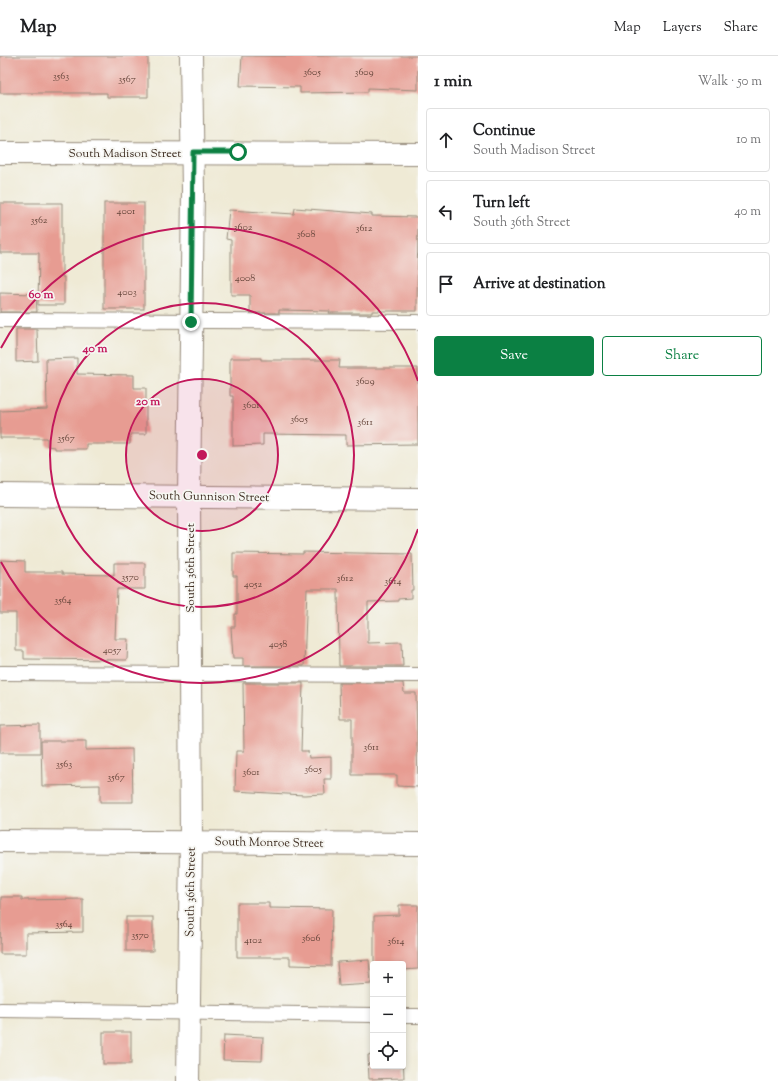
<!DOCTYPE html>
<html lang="en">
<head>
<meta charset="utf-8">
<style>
  :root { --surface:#fff; --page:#f6f6f6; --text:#202124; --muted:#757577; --line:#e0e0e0; --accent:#0b8043 }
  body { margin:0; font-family:"Sorts Mill Goudy",serif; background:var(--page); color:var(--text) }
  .controls { position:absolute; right:12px; bottom:12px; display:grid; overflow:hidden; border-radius:4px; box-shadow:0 2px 6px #0003 }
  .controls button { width:36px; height:36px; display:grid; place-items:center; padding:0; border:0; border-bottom:1px solid var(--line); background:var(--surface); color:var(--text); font:20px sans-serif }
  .stop { position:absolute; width:12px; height:12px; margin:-9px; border:3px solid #0b8043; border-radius:50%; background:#fff }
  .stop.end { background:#0b8043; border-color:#fff; box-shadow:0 1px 4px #0008 }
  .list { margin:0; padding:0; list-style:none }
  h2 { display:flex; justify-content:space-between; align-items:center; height:52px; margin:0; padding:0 16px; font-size:17px }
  h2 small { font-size:13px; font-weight:400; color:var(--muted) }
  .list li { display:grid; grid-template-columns:26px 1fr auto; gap:12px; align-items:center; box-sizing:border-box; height:64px; margin:0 8px 8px; padding:0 8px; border:1px solid var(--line); border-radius:4px }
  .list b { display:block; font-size:15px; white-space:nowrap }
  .list p { margin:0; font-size:13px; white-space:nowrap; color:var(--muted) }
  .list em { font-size:13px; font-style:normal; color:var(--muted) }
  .actions { display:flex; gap:8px; padding:12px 16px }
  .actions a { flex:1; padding:9px 0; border:1px solid var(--accent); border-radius:4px; text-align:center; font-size:14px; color:var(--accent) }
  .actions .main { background:var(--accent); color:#fff }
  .icon { flex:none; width:22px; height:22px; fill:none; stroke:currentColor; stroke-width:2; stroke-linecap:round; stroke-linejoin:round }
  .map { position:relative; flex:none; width:418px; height:1025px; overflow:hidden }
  header { display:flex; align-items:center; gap:24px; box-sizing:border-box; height:56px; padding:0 20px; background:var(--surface); border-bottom:1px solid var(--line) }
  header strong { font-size:19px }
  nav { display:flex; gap:22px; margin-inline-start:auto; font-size:14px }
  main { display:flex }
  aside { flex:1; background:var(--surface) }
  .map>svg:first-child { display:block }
  .building { fill:#e79c92 }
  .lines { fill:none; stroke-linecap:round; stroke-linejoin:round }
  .service-casing { stroke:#958a7a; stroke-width:16 }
  .minor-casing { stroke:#958a7a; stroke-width:24 }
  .tertiary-casing { stroke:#958a7a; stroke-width:24 }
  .service { stroke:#fff; stroke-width:14 }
  .minor { stroke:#fff; stroke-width:22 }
  .tertiary { stroke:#fff; stroke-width:22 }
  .route { stroke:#0b8043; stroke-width:5 }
  .ring { fill:none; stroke:#c2185b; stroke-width:2 }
  .labels { text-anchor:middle; stroke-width:3.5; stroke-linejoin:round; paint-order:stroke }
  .number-label { font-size:10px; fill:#66463b }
  .street-label { font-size:12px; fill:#3b2a1e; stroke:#f6f6f2 }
  .centre { fill:#c2185b; stroke:#f6f6f2; stroke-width:2 }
  .ring-label { font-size:12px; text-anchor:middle; font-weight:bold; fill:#c2185b; stroke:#f6f6f2; stroke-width:3.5; stroke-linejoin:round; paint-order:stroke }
</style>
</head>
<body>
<header>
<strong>Map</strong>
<nav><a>Map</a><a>Layers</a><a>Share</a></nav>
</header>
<main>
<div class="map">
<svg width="418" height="1025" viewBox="0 0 418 1025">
  <rect width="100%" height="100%" fill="#f6f6f2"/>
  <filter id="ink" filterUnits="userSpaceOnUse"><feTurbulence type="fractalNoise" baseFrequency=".025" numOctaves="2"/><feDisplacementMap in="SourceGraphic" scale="8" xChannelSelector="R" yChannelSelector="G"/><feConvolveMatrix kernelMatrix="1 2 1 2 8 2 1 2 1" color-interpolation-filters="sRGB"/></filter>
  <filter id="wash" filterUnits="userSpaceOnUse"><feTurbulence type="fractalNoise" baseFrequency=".012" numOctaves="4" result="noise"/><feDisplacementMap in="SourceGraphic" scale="16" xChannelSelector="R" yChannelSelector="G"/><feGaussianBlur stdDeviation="0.9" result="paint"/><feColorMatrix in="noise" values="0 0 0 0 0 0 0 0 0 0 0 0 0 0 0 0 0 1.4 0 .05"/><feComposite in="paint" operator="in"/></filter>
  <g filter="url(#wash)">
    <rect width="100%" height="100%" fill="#efead5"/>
    <g id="blocks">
      <!-- building -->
      <g class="building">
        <path d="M 0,0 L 148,0 L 148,41 L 107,41 L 107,37 L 0,37 Z"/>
        <path d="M 242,0 L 418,0 L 418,34 L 368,32 L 368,36 L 300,37 L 300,31 L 240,30 Z"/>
        <path d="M 0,147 L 62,147 L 62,221 L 64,221 L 64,249 L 38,249 L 39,197 L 0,197 Z"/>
        <rect x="104" y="147" width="40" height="106"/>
        <path d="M 295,152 L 372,158 L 372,160 L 418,161 L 417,255 L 372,255 L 372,257 L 329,257 L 330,255 L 279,254 L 279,257 L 250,257 L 250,239 L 231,239 L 231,184 L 226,183 L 229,154 L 294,158 Z"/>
        <path d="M 0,237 L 36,238 L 37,256 L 0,256 Z"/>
        <path d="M 16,273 L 37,273 L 38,305 L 16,306 Z"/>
        <path d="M 77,302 L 77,318 L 134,319 L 134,332 L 146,332 L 146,378 L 130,378 L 130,388 L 86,388 L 86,393 L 54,393 L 54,391 L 47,390 L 47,382 L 0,382 L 0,355 L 47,353 L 46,303 Z"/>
        <path d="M 230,302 L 261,302 L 261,304 L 340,304 L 339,312 L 418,312 L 418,388 L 346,389 L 346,379 L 263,378 L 263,389 L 233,390 L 233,340 L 230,340 Z"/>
        <path d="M 303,496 L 412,498 L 413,534 L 411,534 L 411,542 L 398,543 L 398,545 L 368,546 L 368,587 L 402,586 L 403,610 L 339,610 L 338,533 L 307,533 L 304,610 L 243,610 L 243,602 L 233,602 L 231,571 L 235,571 L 235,558 L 237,558 L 237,520 L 233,520 L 233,497 L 303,498 Z"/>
        <path d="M 0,504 L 25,505 L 25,516 L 62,516 L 62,518 L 114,519 L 114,507 L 145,507 L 145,533 L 117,533 L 115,583 L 128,583 L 127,604 L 24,603 L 24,595 L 16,595 L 16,557 L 0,557 Z"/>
        <path d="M 243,627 L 303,627 L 301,695 L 308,695 L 309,702 L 331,701 L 331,723 L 324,723 L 325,738 L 304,739 L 235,735 L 236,695 L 244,695 Z"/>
        <path d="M 339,627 L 403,627 L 404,637 L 416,637 L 418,731 L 397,730 L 397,719 L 352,719 L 352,663 L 340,663 Z"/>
        <path d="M 40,669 L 40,697 L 0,697 L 0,670 Z"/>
        <path d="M 41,685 L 86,685 L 86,694 L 132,693 L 133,746 L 100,746 L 100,729 L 42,730 Z"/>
        <path d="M 1,841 L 22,841 L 22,844 L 83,843 L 83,876 L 26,877 L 26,898 L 0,898 Z"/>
        <path d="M 237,847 L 269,847 L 269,852 L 332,853 L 331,910 L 290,909 L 290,901 L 237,901 Z"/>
        <path d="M 399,849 L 418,849 L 418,913 L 403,914 L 403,908 L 374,908 L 374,860 L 399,859 Z"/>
        <rect x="126" y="861" width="27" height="34"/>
        <path d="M 369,904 L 371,928 L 339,930 L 337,906 Z"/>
        <rect x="103" y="976" width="28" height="32"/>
        <path d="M 224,979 L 263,981 L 262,1005 L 223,1004 Z"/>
        <path d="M 403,997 L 404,1022 L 369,1023 L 368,999 L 373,998 L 373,1010 L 403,1010 Z"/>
      </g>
    </g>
  </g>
  <g filter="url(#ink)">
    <use href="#blocks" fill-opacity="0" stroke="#958a7a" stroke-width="1"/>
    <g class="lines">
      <!-- service casing -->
      <g class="service-casing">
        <g id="service">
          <path d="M 0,264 L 418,266"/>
          <path d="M 0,617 L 418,619"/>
          <path d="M 0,954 L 373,959"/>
          <path d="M 403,960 L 418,960"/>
        </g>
      </g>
      <!-- minor casing -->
      <g class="minor-casing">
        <g id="minor">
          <path d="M 0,97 L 418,98"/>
          <path d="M 0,439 L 418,443"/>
          <path d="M 0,785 L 418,788"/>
        </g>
      </g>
      <!-- tertiary casing -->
      <g class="tertiary-casing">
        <path id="tertiary" d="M 188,1025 L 191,786 L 189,440 L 193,135 L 191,0"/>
      </g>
      <!-- service -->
      <use href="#service" class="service"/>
      <!-- minor -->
      <use href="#minor" class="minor"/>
      <!-- tertiary -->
      <use href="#tertiary" class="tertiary"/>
    </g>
  </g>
  <g class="lines" filter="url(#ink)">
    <!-- route -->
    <path class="route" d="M 191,266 L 193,96 L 238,96"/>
  </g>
  <!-- distance rings -->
  <circle cx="202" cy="399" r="76" fill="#c2185b" fill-opacity=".12"/>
  <g class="ring">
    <circle cx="202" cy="399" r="76"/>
    <circle cx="202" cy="399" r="152"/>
    <path d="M418 473A228 228 0 0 1 1 506M1 292A228 228 0 0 1 418 325"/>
  </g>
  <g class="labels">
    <!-- number labels -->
    <g class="number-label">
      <text x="312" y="19">3605</text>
      <text x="364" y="19">3609</text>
      <text x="61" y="23">3563</text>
      <text x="127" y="26">3567</text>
      <text x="126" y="158">4001</text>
      <text x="39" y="167">3562</text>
      <text x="243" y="174">3602</text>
      <text x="364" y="175">3612</text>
      <text x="306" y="181">3608</text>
      <text x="245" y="225">4008</text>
      <text x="127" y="239">4003</text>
      <text x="365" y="328">3609</text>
      <text x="251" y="352">3601</text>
      <text x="299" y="366">3605</text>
      <text x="365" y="369">3611</text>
      <text x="66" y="385">3567</text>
      <text x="130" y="524">3570</text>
      <text x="345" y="525">3612</text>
      <text x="393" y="528">3614</text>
      <text x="253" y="531">4052</text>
      <text x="63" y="547">3564</text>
      <text x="278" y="591">4058</text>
      <text x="112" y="597">4057</text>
      <text x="371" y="694">3611</text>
      <text x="64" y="711">3563</text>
      <text x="313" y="716">3605</text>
      <text x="251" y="719">3601</text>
      <text x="116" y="724">3567</text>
      <text x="64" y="871">3564</text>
      <text x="140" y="882">3570</text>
      <text x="311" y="885">3606</text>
      <text x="253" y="887">4102</text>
      <text x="396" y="888">3614</text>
    </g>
    <!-- street labels -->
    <g class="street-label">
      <text x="125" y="101">South Madison Street</text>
      <text transform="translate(209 440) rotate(1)" y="4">South Gunnison Street</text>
      <text transform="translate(190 512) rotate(-90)" y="4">South 36th Street</text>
      <text transform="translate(269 786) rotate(1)" y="4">South Monroe Street</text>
      <text transform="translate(190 836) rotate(-89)" y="4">South 36th Street</text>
    </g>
  </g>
  <circle cx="202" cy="399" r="6" class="centre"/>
  <g class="ring-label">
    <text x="41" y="242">60 m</text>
    <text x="95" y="296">40 m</text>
    <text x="148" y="349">20 m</text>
  </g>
</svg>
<div class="controls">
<button>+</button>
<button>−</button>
<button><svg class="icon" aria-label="locate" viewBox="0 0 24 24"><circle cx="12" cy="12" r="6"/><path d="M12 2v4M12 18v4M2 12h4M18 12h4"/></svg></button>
</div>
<div class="stop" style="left:238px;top:96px"></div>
<div class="stop end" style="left:191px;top:266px"></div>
</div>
<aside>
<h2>1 min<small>Walk · 50 m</small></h2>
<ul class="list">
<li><svg class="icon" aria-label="ahead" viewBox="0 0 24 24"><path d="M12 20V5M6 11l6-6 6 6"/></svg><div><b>Continue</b><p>South Madison Street</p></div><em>10 m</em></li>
<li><svg class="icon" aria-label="left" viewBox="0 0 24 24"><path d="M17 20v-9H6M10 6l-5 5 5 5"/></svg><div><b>Turn left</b><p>South 36th Street</p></div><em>40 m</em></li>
<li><svg class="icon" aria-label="arrive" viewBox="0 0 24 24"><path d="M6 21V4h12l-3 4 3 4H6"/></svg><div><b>Arrive at destination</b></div></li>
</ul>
<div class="actions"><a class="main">Save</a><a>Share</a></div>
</aside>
</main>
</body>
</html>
